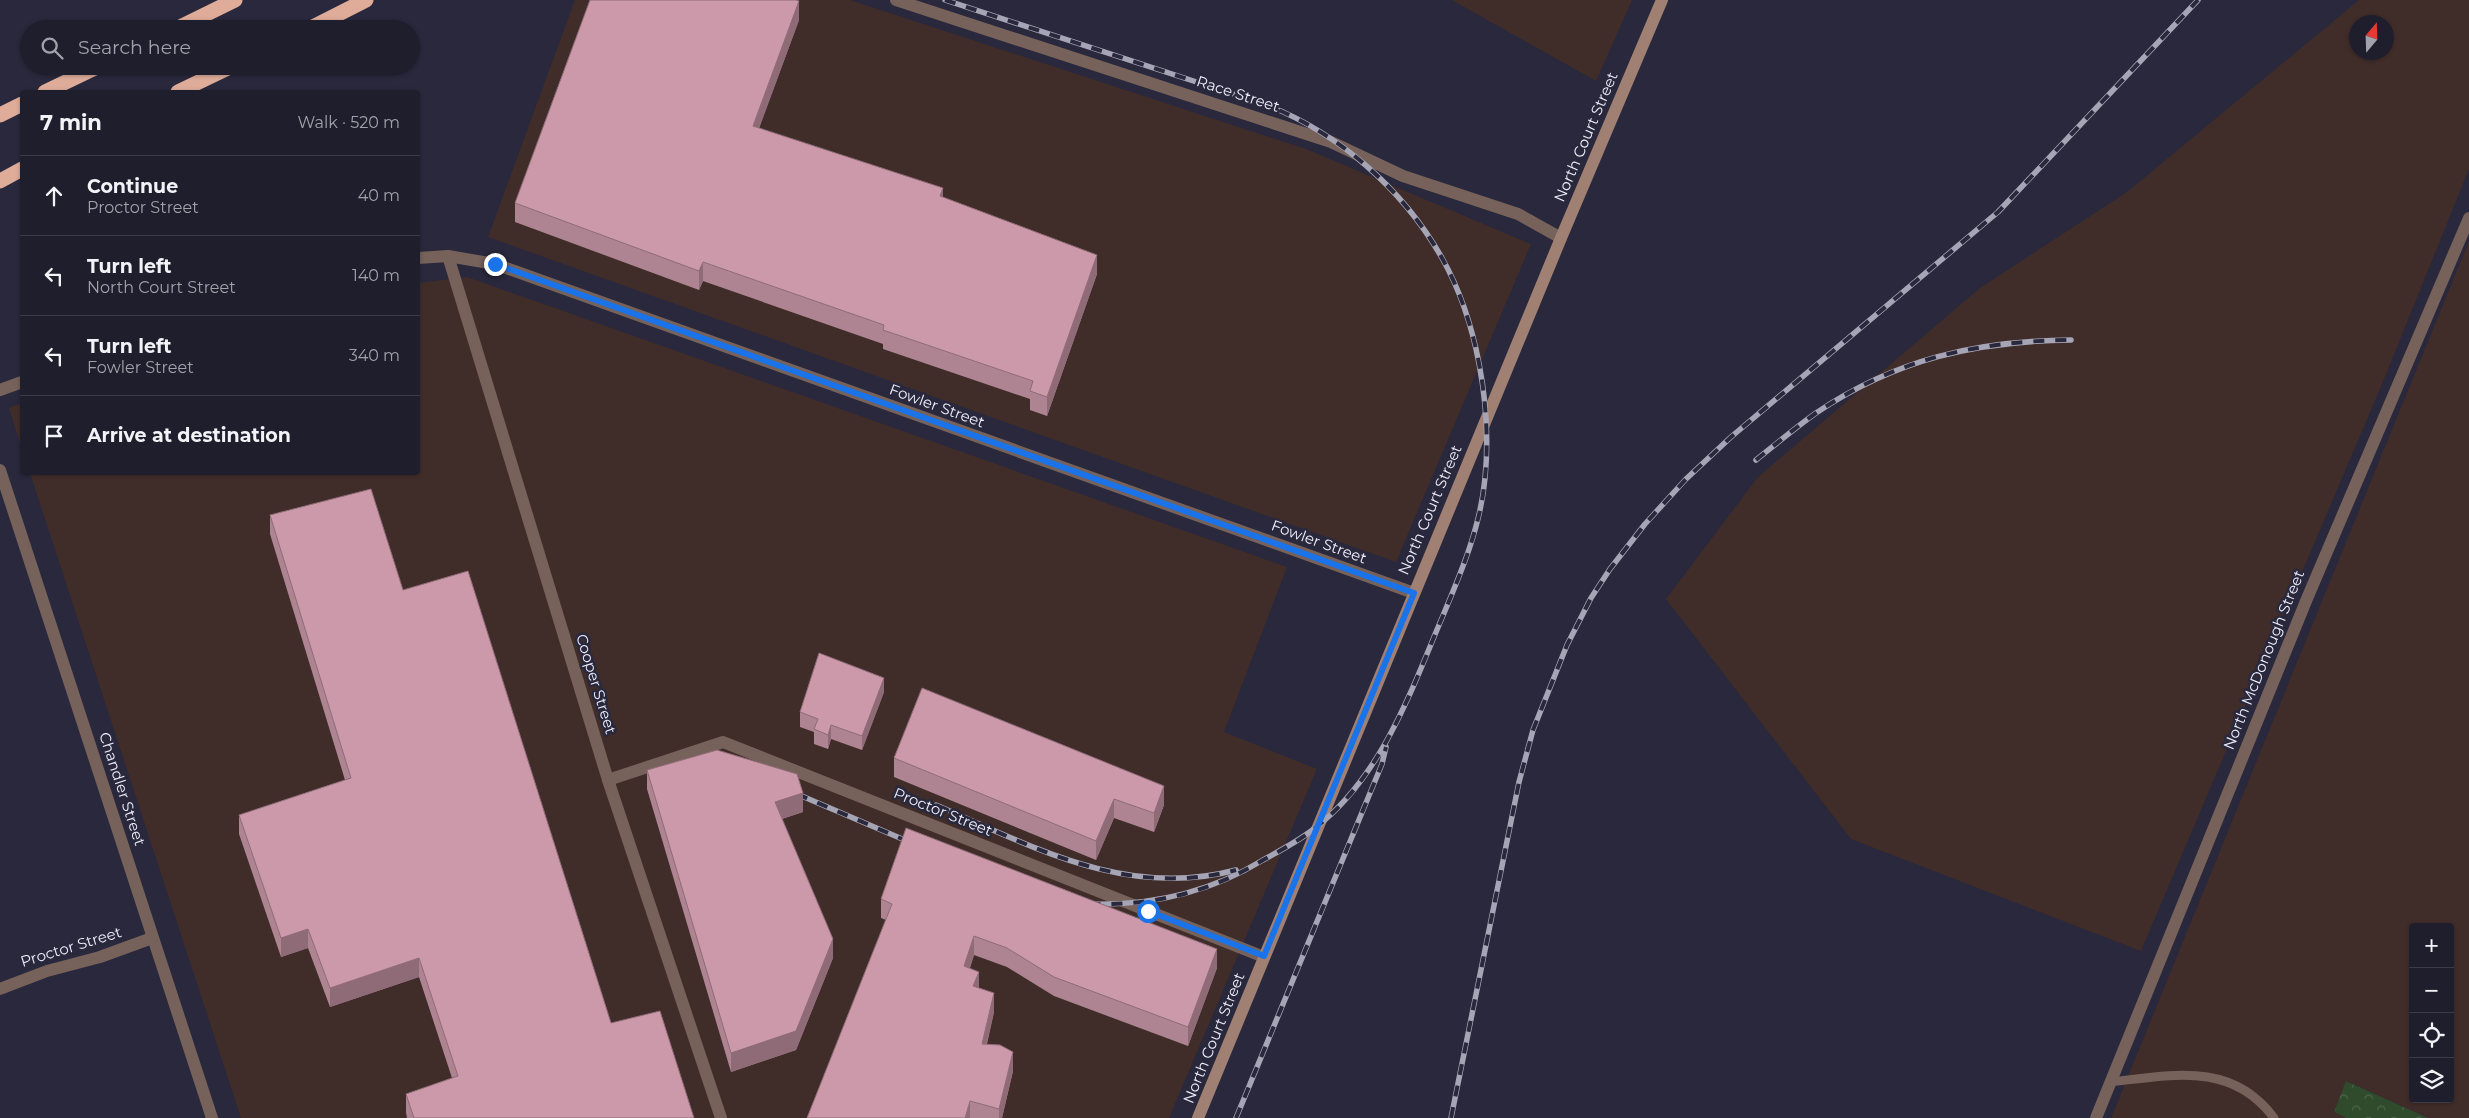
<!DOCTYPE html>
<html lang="en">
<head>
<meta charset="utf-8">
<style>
  :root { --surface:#1f1e2d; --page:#272735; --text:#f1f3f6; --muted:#a1a2aa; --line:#3c3c49 }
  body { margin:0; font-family:Montserrat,sans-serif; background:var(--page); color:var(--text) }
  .controls { position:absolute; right:15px; bottom:15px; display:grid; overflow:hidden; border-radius:5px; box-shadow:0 1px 4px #0004 }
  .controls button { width:45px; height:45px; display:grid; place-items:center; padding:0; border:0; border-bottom:1px solid var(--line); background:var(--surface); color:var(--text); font:25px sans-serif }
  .compass { position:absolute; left:2349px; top:15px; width:45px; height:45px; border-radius:50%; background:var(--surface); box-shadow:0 1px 4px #0004; rotate:19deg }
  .stop { position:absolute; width:15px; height:15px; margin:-11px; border:4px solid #1a73e8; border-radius:50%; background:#fff }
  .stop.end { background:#1a73e8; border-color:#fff; box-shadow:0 1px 5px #0008 }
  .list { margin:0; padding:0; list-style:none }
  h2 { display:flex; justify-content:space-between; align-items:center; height:65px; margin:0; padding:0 20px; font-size:21px }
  h2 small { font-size:16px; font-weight:400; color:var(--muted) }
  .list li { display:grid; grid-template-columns:32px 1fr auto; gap:15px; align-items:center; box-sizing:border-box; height:80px; padding:0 20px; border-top:1px solid var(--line) }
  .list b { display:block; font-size:19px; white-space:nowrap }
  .list p { margin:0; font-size:16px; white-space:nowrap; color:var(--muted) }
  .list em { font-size:16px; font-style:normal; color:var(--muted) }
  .icon { flex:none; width:28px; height:28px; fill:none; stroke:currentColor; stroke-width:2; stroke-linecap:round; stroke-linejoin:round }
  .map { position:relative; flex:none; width:2469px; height:1118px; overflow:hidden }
  .search { position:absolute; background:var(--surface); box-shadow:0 1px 4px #0004; left:20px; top:20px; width:400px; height:55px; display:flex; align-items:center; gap:12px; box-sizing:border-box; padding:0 18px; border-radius:28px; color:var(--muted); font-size:19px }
  .panel { position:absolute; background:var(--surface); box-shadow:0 1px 4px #0004; left:20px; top:90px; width:400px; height:385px; border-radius:5px }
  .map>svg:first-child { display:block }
  .industrial { fill:#402d2a; fill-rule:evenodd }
  .forest { fill:url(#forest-crowns) }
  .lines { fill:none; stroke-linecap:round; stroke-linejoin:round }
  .service { stroke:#76625a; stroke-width:9 }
  .minor { stroke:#76625a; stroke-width:12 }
  .secondary { stroke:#a08073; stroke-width:12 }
  .motorway { stroke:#deac99; stroke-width:15 }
  .rail-casing { stroke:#a6a5b6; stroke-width:5.5 }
  .rail { stroke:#29283c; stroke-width:4; stroke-dasharray:11; stroke-linecap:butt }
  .wall { fill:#af8492 }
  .shaded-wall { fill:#8f6b77 }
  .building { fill:#c9a; stroke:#8f6b77 }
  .route { stroke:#1a73e8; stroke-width:6 }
  .labels { text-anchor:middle; stroke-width:5; stroke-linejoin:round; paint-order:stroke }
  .street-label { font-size:15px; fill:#eeeefc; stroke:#29283c }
</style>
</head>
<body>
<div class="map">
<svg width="2469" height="1118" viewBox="0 0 2469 1118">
  <defs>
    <pattern id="forest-crowns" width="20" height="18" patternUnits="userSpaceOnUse" patternTransform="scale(1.25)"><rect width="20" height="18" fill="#2f4b2c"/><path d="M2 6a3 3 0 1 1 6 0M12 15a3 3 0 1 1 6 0" fill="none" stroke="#4d654c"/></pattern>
  </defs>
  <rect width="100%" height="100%" fill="#29283c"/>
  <!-- industrial -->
  <g class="industrial">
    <path d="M 575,0 L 850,0 L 1306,149 L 1531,244 L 1396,562 L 488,237 Z"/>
    <path d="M 1452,0 L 1632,0 L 1596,81 Z"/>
    <path d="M 2359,0 L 2469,0 L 2469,169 L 2382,384 L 2141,951 L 1851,839 L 1666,599 L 1758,477 L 1980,288 L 2127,192 ZM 2356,22 L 2386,22 L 2386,52 L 2356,52 Z"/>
    <path d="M 2469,241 L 2469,1118 L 2428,1118 L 2347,1081 L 2334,1112 L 2347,1118 L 2111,1118 ZM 2413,927 L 2450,927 L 2450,1099 L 2413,1099 Z"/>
    <path d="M 467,277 L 1287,567 L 1224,732 L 1317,769 L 1169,1118 L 241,1118 L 30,473 L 418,472 L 418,283 Z"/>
    <path d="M 22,403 L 22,450 L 9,408 Z"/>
  </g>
  <!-- forest -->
  <path class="forest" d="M 2346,1081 L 2428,1118 L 2347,1118 L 2334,1112 Z"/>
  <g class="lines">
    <!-- service -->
    <path class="service" d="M 2110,1082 C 2172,1075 2232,1061 2274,1118"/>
    <!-- minor -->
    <g class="minor">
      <path d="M 896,0 L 1331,142 L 1403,176 L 1518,214 L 1561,238"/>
      <path d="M 448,256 L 608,780 L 721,1118"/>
      <path d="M 418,258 L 448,256 L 495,264 L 1414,593"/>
      <path d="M 0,390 L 22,382"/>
      <path d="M 0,470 L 212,1118"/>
      <path d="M 608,780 L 723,742 L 1264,957"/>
      <path d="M 0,989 L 47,971 L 100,957 L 152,938"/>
      <path d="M 2096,1118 L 2306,601 L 2469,218"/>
    </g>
    <!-- secondary -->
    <path class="secondary" d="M 1198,1118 L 1561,238 L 1662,0"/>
    <!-- motorway -->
    <g class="motorway">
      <path d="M 176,29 L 235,0"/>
      <path d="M 309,29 L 366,0"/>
      <path d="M 45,92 L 99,66"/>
      <path d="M 178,92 L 232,66"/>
      <path d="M 0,115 L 22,104"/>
      <path d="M 0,181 L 22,169"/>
    </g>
    <!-- rail casing -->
    <g class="rail-casing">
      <g id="rail">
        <path d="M 945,0 L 1264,104 C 1338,132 1403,189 1442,258 C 1477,320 1492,407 1485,478 C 1480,534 1455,586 1434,637 C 1406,705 1376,781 1315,828 C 1299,841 1281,850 1263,860 C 1209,893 1152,906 1088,904"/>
        <path d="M 1756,460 C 1776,444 1795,428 1816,413 C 1896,359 1976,341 2071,340"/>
        <path d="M 797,794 L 914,844"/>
        <path d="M 936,805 C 1034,847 1126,899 1236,870"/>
        <path d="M 1236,1118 L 1382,764 L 1386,747"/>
        <path d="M 1451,1118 L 1519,782 L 1533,730 L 1567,645 L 1591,598 L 1610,569 L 1645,524 L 1686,479 L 1731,437 L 1998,212 L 2198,0"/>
      </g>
    </g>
    <!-- rail -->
    <use href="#rail" class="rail"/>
  </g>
  <!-- wall -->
  <g class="wall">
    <path d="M 799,20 L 759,128 L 943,197 L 1097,274 L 1047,416 L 1030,410 L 1030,399 L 883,349 L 883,344 L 703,281 L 699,290 L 515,222 L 515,203 Z"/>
    <path d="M 270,515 L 403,590 L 611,1023 L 694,1118 L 407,1118 L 406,1113 L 406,1094 L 452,1078 L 419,977 L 330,1007 L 308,948 L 281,957 L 239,834 L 239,815 L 345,780 L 270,534 Z"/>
    <path d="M 884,692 L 862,750 L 831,739 L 828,749 L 814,744 L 814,732 L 800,727 L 800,712 Z"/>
    <path d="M 894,758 L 1164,805 L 1154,832 L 1114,818 L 1096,860 L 894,777 Z"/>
    <path d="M 647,770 L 803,812 L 782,819 L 833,958 L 796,1050 L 731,1072 L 647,789 Z"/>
    <path d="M 881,899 L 1217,968 L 1188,1046 L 1054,996 L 1007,967 L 974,955 L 970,968 L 979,988 L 994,1012 L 987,1044 L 1013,1071 L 1002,1118 L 807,1118 L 886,920 L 881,918 Z"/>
  </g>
  <!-- shaded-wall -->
  <g class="shaded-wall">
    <path d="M 799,1 L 799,20 L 753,145 L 753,126 Z"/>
    <path d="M 943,188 L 943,207 L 940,196 Z"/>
    <path d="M 1097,255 L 1097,274 L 1047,416 L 1047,397 Z"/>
    <path d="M 703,262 L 703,281 L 699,290 L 699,271 Z"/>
    <path d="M 884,678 L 884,692 L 862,750 L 862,736 Z"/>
    <path d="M 831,725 L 831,739 L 828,749 L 828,735 Z"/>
    <path d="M 1164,786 L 1164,805 L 1154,832 L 1154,813 Z"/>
    <path d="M 803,793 L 803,812 L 775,821 L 775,802 Z"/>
    <path d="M 1114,799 L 1114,818 L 1096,860 L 1096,841 Z"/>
    <path d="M 308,929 L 308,948 L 281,957 L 281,938 Z"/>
    <path d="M 974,936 L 974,955 L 964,985 L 964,966 Z"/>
    <path d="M 833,939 L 833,958 L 796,1050 L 731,1072 L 731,1053 Z"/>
    <path d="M 1217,949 L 1217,968 L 1188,1046 L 1188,1027 Z"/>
    <path d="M 419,958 L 419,977 L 330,1007 L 330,988 Z"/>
    <path d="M 979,972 L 979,991 L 973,986 Z"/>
    <path d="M 994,993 L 994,1012 L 982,1063 L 982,1044 Z"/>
    <path d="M 1013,1052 L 1013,1071 L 1002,1118 L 999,1118 L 999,1109 Z"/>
    <path d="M 970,1101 L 970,1118 L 965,1118 Z"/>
  </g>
  <!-- building -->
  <g class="building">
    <path d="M 590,0 L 796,0 L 799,1 L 753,126 L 943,188 L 940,196 L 1097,255 L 1047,397 L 1030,391 L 1033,381 L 883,330 L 884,325 L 703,262 L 699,271 L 515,203 Z"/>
    <path d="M 371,489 L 403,590 L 468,571 L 611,1023 L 660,1011 L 694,1118 L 414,1118 L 406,1094 L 458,1076 L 419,958 L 330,988 L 308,929 L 281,938 L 239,815 L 351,778 L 270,515 Z"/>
    <path d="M 819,653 L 884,678 L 862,736 L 831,725 L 828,735 L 814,729 L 818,719 L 800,712 Z"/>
    <path d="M 922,688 L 1164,786 L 1154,813 L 1114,799 L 1096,841 L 894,758 Z"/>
    <path d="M 717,750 L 797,774 L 803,793 L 775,802 L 833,939 L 796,1031 L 731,1053 L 647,770 Z"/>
    <path d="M 906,828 L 1217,949 L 1188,1027 L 1054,977 L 1007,948 L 974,936 L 964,966 L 979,972 L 973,986 L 994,993 L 982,1044 L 1000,1045 L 1013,1052 L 999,1109 L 970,1101 L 965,1118 L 807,1118 L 892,904 L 881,899 Z"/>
  </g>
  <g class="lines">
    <!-- route -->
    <path class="route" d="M 495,264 L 1414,593 L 1264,956 L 1148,911"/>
  </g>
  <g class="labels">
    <!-- street labels -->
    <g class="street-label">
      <text transform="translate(1238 94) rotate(18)" y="5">Race Street</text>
      <text transform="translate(1586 137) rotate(-67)" y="5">North Court Street</text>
      <text transform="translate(937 406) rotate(20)" y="5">Fowler Street</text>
      <text transform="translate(1430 510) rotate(-67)" y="5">North Court Street</text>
      <text transform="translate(1319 542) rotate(20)" y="5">Fowler Street</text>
      <text transform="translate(2264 660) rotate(-68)" y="5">North McDonough Street</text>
      <text transform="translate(596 684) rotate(73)" y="5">Cooper Street</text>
      <text transform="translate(122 789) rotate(72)" y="5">Chandler Street</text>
      <text transform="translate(943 812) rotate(22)" y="5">Proctor Street</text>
      <text transform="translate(71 947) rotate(-17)" y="5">Proctor Street</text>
      <text transform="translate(1214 1038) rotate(-68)" y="5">North Court Street</text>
    </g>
  </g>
</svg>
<div class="controls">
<button>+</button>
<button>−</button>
<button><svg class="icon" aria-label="locate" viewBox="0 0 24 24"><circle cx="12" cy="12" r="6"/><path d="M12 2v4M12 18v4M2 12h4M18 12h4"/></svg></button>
<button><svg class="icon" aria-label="layers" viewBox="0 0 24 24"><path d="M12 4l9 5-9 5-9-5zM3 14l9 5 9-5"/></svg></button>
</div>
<svg class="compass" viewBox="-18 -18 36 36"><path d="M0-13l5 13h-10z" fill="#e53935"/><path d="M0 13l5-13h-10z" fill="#a1a2aa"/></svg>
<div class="stop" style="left:1148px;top:911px"></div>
<div class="stop end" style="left:495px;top:264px"></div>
<div class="search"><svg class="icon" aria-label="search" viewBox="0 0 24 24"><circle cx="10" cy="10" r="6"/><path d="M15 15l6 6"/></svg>Search here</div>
<section class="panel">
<h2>7 min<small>Walk · 520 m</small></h2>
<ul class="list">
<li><svg class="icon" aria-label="ahead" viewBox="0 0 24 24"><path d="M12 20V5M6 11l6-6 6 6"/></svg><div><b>Continue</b><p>Proctor Street</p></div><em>40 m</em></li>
<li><svg class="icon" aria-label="left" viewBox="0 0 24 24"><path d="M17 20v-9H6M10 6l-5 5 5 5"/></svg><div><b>Turn left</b><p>North Court Street</p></div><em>140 m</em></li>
<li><svg class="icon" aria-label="left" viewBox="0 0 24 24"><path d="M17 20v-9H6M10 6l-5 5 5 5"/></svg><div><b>Turn left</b><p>Fowler Street</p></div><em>340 m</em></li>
<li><svg class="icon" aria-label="arrive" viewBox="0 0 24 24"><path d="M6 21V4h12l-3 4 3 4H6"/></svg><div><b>Arrive at destination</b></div></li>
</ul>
</section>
</div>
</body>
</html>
